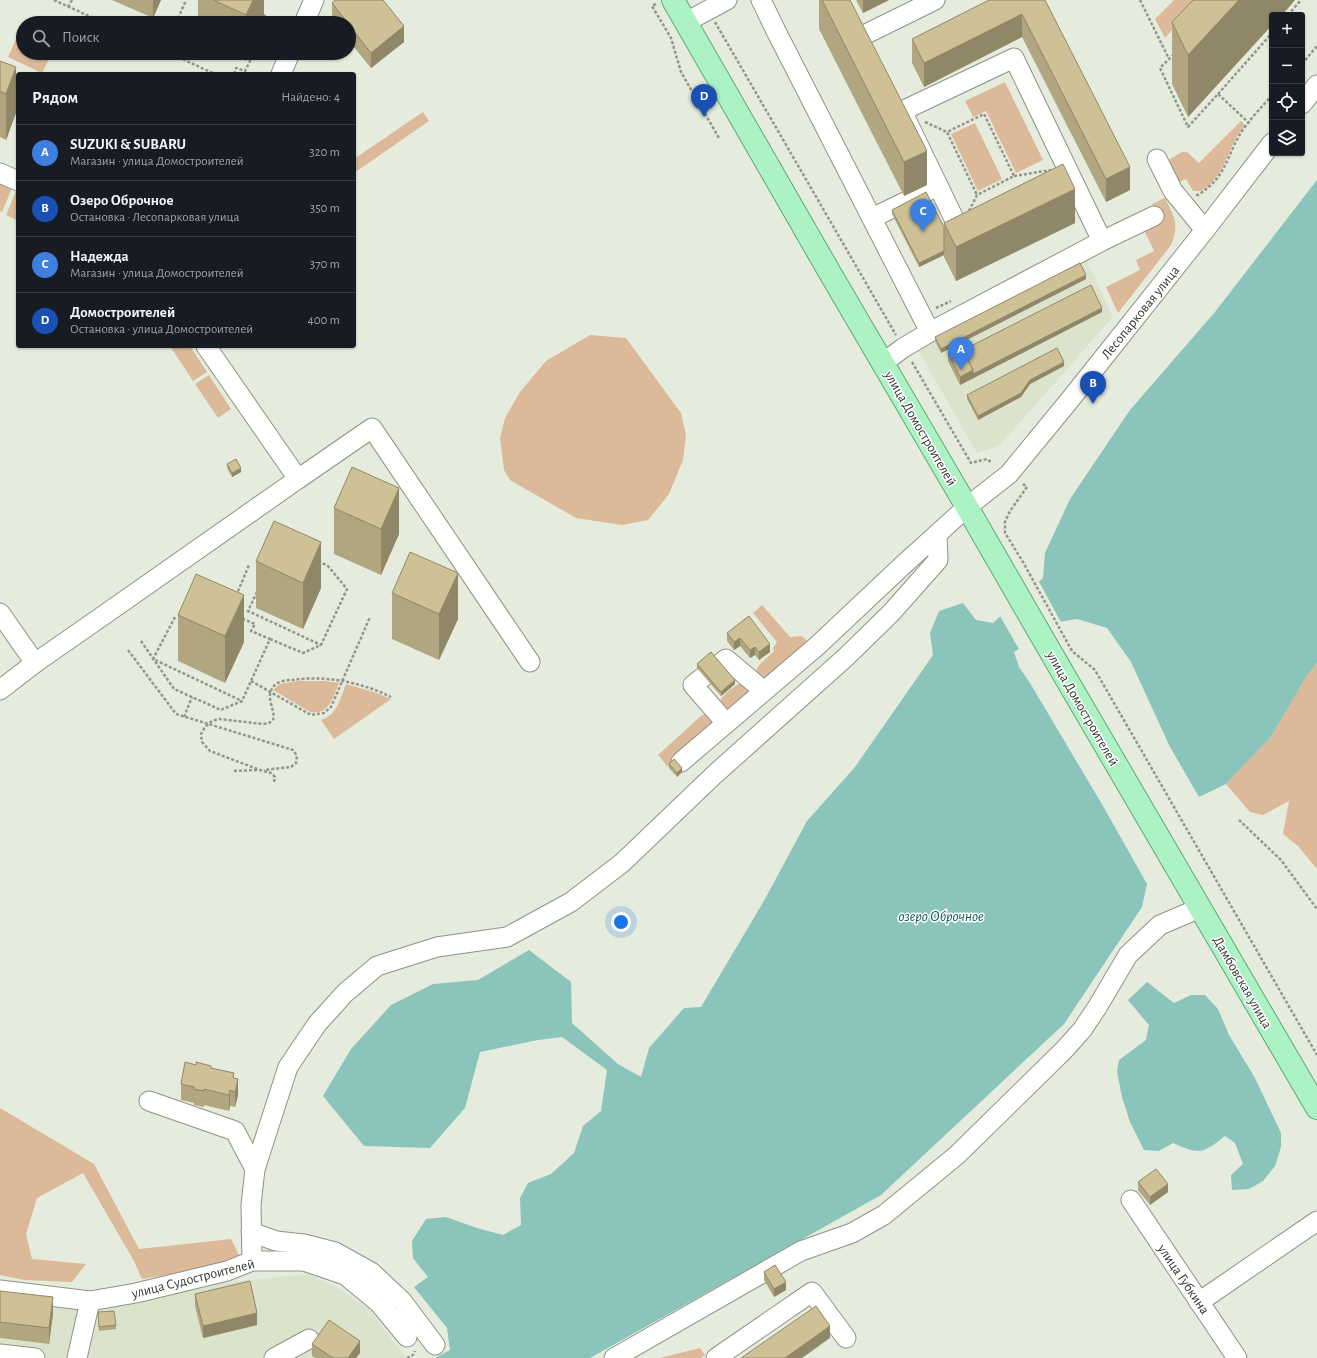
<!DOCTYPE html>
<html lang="ru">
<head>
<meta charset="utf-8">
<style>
  :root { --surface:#171b24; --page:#20242c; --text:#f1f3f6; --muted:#9ea1a6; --line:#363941; --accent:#1a73e8 }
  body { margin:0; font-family:"Alegreya Sans",sans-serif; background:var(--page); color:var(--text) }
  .controls { position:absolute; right:12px; top:12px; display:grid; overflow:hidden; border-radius:4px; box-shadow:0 1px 3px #0004 }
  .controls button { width:36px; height:36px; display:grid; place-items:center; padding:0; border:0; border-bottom:1px solid var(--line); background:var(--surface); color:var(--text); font:20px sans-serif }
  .you { position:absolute; left:621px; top:922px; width:14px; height:14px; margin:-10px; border:3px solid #fff; border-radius:50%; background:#1a73e8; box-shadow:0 0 0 6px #1a73e833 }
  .badge { display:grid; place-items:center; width:26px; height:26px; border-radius:50%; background:var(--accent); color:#fff; font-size:13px; font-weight:700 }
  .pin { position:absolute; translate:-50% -33px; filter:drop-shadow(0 1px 2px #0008) }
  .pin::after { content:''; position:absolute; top:21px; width:14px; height:12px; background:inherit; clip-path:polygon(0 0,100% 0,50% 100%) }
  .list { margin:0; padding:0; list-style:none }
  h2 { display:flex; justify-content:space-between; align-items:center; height:52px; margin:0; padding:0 16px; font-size:17px }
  h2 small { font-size:13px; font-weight:400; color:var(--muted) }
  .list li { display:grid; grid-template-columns:26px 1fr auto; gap:12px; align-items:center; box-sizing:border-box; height:56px; padding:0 16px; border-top:1px solid var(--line) }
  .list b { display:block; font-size:15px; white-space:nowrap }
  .list p { margin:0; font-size:13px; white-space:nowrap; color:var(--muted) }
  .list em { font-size:13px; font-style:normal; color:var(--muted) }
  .icon { flex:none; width:22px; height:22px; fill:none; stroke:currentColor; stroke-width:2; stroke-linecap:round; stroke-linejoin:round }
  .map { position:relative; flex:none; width:1317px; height:1358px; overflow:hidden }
  .search { position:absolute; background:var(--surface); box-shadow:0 1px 3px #0004; left:16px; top:16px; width:340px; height:44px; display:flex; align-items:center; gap:10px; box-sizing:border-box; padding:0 14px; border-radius:22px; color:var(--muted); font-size:15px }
  .panel { position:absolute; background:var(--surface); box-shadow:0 1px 3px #0004; left:16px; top:72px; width:340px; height:276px; border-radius:4px }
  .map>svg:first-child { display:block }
  .built { fill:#dbe3cd }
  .green { fill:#dbb999 }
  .water { fill:#8bc4ba }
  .pier { fill:#e6ecdd }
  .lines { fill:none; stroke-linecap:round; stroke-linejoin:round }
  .minor-casing { stroke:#8e9385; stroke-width:21 }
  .major-casing { stroke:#5eaa76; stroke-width:24 }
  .path { stroke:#92968b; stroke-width:2.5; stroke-dasharray:3 2; stroke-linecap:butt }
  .minor { stroke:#fff; stroke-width:19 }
  .major { stroke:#adf2c4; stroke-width:22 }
  .wall { fill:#b1a680 }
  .shaded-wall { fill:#908768 }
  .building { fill:#cec195; stroke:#908768 }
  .labels { text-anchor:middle; stroke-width:3; stroke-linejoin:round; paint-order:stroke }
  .street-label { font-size:14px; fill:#32342e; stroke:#fff }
  .water-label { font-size:15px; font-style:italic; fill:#0b5c53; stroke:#fff }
</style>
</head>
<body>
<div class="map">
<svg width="1317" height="1358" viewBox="0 0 1317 1358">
  <rect width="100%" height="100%" fill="#e6ecdd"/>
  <!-- built -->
  <g class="built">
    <path d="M 1087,261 L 1113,317 L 999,446 L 977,453 L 918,350 Z"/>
    <path d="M 309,1274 L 338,1288 L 369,1309 L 406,1358 L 0,1358 L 0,1299 L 95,1310 L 228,1282 Z"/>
  </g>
  <!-- green -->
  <g class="green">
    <path d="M 1174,0 L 1199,0 L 1165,38 L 1155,19 Z"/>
    <path d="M 20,31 L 23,32 L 23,53 L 52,53 L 42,73 L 8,57 Z"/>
    <path d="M 1005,82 L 1043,160 L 1016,173 L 986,111 L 973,117 L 965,101 Z"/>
    <path d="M 423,112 L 429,121 L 354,173 L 354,159 Z"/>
    <path d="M 1241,121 L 1245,125 L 1237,136 L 1220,172 L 1208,187 L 1201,191 L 1193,191 L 1186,179 L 1177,183 L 1169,166 L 1170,159 L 1182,152 L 1187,152 L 1199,163 Z"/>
    <path d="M 975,123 L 1002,179 L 978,191 L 951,134 Z"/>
    <path d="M 0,182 L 12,188 L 2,212 L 0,211 Z"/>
    <path d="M 16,191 L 18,192 L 18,221 L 6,215 Z"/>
    <path d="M 1165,198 C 1174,217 1180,224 1171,245 L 1118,313 L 1106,287 L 1140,270 L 1136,260 L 1154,251 L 1145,232 L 1162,223 L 1152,204 Z"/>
    <path d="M 590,335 L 626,338 L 681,413 L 686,435 L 683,460 L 669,494 L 648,520 L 622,525 L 576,518 L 510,480 L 504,470 L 500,438 L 505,418 L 520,392 L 546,361 Z"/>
    <path d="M 170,346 L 190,346 L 207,372 L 193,381 Z"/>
    <path d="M 209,375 L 231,409 L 218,418 L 195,384 Z"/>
    <path d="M 762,605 L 790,637 L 802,636 L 809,643 L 770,675 L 764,677 L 759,676 L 756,670 L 760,664 L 774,651 L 773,648 L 777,642 L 753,613 Z"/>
    <path d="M 1317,663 L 1317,869 L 1298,846 L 1283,834 L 1289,801 L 1263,815 L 1250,812 L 1226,784 L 1271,737 L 1306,677 Z"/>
    <path d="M 297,681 L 325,681 L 339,683 C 333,697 329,716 310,712 L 273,690 L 280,684 Z"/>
    <path d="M 741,683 C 747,686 748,689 747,696 L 732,709 L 726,711 L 719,703 C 722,695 732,687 741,683 Z"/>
    <path d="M 346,684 L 374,692 L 391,699 L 334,739 L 321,720 C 337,715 340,699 346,684 Z"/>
    <path d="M 705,714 L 710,716 L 713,722 L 713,726 L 668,767 L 658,755 L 701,716 Z"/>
    <path d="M 0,1108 L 94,1164 L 139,1249 L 231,1239 L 239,1255 L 225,1265 L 142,1279 L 134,1261 L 83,1173 L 37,1198 L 26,1234 L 32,1259 L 86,1264 L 72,1282 L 24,1280 L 0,1275 Z"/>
    <path d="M 700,1348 L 705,1355 L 701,1358 L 660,1358 Z"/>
  </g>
  <!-- water -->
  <g class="water">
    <path d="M 1317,180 L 1317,663 L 1306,677 L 1271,737 L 1226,784 L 1199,797 L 1170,747 L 1131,662 L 1107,628 L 1077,619 L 1059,622 L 1014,652 L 1019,667 L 1030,683 L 1103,806 L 1147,884 L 1142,907 L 1064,1024 L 881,1195 L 590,1358 L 435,1358 L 450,1350 L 447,1328 L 414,1287 L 428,1277 L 413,1258 L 412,1241 L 426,1219 L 446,1217 L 477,1228 L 503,1235 L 521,1225 L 520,1198 L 528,1183 L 551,1174 L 574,1153 L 583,1126 L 601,1111 L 607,1070 L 562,1037 L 538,1040 L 480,1052 L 465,1108 L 430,1148 L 364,1146 L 323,1096 L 351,1049 L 391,1005 L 433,984 L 478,980 L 529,950 L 571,982 L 572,1023 L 618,1064 L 641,1077 L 649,1048 L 684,1008 L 701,1007 L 765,899 L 807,821 L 855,767 L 933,655 L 930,633 L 939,611 L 963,603 L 976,620 L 993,623 L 1043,578 L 1045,553 L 1070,499 L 1130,410 L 1215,312 Z"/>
    <path d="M 1147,982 L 1174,1003 L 1191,995 L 1205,995 L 1218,1009 L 1229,1035 L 1255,1078 L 1281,1133 L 1281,1147 L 1275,1166 L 1263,1181 L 1249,1189 L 1232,1190 L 1231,1175 L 1243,1164 L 1235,1143 L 1225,1136 C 1202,1154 1200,1155 1173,1143 L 1159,1151 L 1144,1150 L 1130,1122 L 1122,1097 L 1117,1072 L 1119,1060 L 1146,1040 L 1149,1025 L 1128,1000 Z"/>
  </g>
  <!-- pier -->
  <path class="pier" d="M 1038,580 L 1062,624 L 1060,624 L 1020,651 L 999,614 Z"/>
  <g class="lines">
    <!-- minor casing -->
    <g class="minor-casing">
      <g id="minor">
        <path d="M 761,0 L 776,31 L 930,332"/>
        <path d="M 686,22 L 727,0"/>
        <path d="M 304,23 L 314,0"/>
        <path d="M 866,34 L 935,0"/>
        <path d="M 281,74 L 290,53"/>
        <path d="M 1302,104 L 1317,85"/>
        <path d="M 1157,159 L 1173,191 L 1205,230"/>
        <path d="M 0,173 L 18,181"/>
        <path d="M 872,218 L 938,186"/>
        <path d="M 969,226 L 960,231 L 902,111 L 1014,58 L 1102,241"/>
        <path d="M 883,363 L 903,348 L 930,332 L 1102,241 L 1154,216"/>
        <path d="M 298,479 L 372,428 L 530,662"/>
        <path d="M 0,613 L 35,663"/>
        <path d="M 0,690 L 35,663 L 104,615 L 298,479 L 206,346"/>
        <path d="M 726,723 L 693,685 L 726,659 L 764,691"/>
        <path d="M 681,762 L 817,646 L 902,566 L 967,507 L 1009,474 L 1073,396 L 1205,230 L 1272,143"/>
        <path d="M 149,1101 L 235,1131 L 255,1169"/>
        <path d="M 1131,1200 L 1237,1358"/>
        <path d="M 251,1232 L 276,1241 L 304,1244 L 335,1252 L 371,1272 L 402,1301 L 435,1345"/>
        <path d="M 252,1261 L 251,1205 L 255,1169 L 288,1067 L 317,1024 L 345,993 L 377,966 L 437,947 L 507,937 L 571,902 L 622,863 L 714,775 L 846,657 L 891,613 L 938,560 L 937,535"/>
        <path d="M 0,1290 L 90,1301 L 136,1293 L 227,1271 L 252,1261 L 304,1261 L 345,1275 L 379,1303 L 407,1337"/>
        <path d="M 1199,1302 L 1317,1221"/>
        <path d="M 0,1354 L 35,1358"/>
        <path d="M 77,1358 L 90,1301"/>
        <path d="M 274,1358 L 309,1339"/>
        <path d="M 614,1358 L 801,1251 L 852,1233 L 884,1215 L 957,1155 L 1064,1050 L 1082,1030 L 1098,1006 L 1128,955 L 1160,925 L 1200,908"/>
        <path d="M 716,1358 L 812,1292 L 846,1338"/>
      </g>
    </g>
    <!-- major casing -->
    <g class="major-casing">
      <path id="major" d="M 673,0 L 830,273 L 967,507 L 1057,663 L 1317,1108"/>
    </g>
    <!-- path -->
    <g class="path">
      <path d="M 54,0 L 104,23"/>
      <path d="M 1140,0 L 1169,59"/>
      <path d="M 656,4 L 652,6 L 671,38 L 681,72 L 719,138"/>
      <path d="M 68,7 L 72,0"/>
      <path d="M 263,15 L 271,19 L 269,23"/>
      <path d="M 1288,15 L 1301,0"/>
      <path d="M 715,22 L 896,335"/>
      <path d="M 176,23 L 186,0"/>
      <path d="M 169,53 L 215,74"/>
      <path d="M 1174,54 L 1160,68 L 1188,127 L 1218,94 L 1249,123"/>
      <path d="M 1302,64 L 1317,46"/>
      <path d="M 234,74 L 236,68 L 245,71 L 254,53"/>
      <path d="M 1218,94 L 1272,33"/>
      <path d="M 925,122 L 947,132"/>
      <path d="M 1014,176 L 1051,170"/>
      <path d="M 1196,195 L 1198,195 C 1225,178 1225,161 1239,136 C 1247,122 1262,107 1272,95"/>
      <path d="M 969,211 L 977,195 L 1014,176 L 984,114 L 947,132 L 977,195"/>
      <path d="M 936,308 L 951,301"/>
      <path d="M 912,362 L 971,463 L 987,459 L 991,462"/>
      <path d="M 1023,484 L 1027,487 L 1010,511 L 1005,522 L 1005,533 L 1023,562 L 1072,651 L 1095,670 L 1317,1055"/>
      <path d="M 257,592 L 248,611 L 321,645"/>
      <path d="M 236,596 L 249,565"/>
      <path d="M 175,617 L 153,659 L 242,701"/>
      <path d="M 270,639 L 303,653 L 321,645 L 347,589 L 328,566 L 320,562"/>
      <path d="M 141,641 L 174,689 L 221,710 L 242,701 L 270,639 L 251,631 L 255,624 L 241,618"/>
      <path d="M 128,650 L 176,714 L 293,750 L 297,756 L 296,763 L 291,767 L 264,770"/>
      <path d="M 251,681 L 311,715 L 324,713 L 331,707 L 370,617"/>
      <path d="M 184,717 L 192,697"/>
      <path d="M 234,771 L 257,770"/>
      <path d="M 274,782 L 275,777 L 271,773 L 260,770 L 210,751 L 202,742 L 201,734 L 205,727 L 212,721 L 219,719 L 263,724 C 288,722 259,699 275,685 C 279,681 287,680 292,680 C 325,675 361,682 391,697"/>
      <path d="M 1239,820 L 1281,860 L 1317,909"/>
      <path d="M 407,1358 L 413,1355 L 415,1351"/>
    </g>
    <!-- minor -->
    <use href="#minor" class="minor"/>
    <!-- major -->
    <use href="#major" class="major"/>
  </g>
  <!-- wall -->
  <g class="wall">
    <path d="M 112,0 L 161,0 L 153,18 Z"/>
    <path d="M 198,0 L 264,0 L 264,20 L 263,23 L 198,23 Z"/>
    <path d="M 819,0 L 850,0 L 927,185 L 904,196 L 819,29 Z"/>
    <path d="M 856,0 L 889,0 L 863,13 Z"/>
    <path d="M 1045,0 L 1130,190 L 1106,202 L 1022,37 L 924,87 L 912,63 L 912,39 Z"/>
    <path d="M 1193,0 L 1295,0 L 1282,15 L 1272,15 L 1272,25 L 1188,117 L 1172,84 L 1172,22 Z"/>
    <path d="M 332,3 L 404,42 L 371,68 L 349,41 L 349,23 L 335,23 L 332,19 Z"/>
    <path d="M 228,53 L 250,53 L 246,61 Z"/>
    <path d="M 0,61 L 16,113 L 6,140 L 0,137 Z"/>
    <path d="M 892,210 L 944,227 L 944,223 L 1075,223 L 956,281 L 944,257 L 944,255 L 919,267 L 892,214 Z"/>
    <path d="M 1086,279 L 941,353 L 935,341 L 935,337 Z"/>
    <path d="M 1102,312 L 960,385 L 948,361 L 948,353 L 963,350 Z"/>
    <path d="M 1064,366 L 1030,384 L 1021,397 L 978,420 L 967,399 L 967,395 Z"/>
    <path d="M 227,464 L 241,472 L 232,477 L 227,468 Z"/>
    <path d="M 334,508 L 399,534 L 381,575 L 334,554 Z"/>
    <path d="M 256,561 L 321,588 L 303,629 L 256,608 Z"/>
    <path d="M 392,593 L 458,619 L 439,660 L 392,639 Z"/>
    <path d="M 178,615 L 244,642 L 225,683 L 178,661 Z"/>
    <path d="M 749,616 L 770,652 L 759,660 L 755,655 L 750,658 L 740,646 L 734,650 L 727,641 L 727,633 Z"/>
    <path d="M 697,664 L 735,684 L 721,696 L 697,668 Z"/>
    <path d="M 669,764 L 682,772 L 677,777 L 669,768 Z"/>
    <path d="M 211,1068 L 234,1078 L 238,1095 L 235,1107 L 230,1106 L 229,1111 L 204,1105 L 204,1107 L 194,1105 L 194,1103 L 181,1100 L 181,1084 Z"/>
    <path d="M 1138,1182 L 1168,1192 L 1150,1205 L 1138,1190 Z"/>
    <path d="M 764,1272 L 786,1290 L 774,1297 L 764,1280 Z"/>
    <path d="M 0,1291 L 53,1313 L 49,1344 L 0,1338 Z"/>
    <path d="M 195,1294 L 257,1325 L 203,1338 L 195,1306 Z"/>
    <path d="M 98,1312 L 116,1325 L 116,1329 L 99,1331 Z"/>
    <path d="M 312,1344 L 360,1353 L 356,1358 L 315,1358 L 312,1356 Z"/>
  </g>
  <!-- shaded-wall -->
  <g class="shaded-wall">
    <path d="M 153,0 L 161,0 L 153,18 Z"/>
    <path d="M 253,0 L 264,0 L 264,20 L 263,23 L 246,23 L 246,15 Z"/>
    <path d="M 863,0 L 889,0 L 863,13 Z"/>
    <path d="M 1239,0 L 1295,0 L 1282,15 L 1272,15 L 1272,25 L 1188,117 L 1188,55 Z"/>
    <path d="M 1022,14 L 1022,37 L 924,87 L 924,63 Z"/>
    <path d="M 404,26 L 404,42 L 371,68 L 371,53 Z"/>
    <path d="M 246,53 L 250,53 L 246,61 Z"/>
    <path d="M 16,67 L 16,113 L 6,140 L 6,94 Z"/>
    <path d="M 927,151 L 927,185 L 904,196 L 904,162 Z"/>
    <path d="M 1130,167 L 1130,190 L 1106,202 L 1106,179 Z"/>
    <path d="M 1075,189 L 1075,223 L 956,281 L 956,247 Z"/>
    <path d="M 944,251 L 944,255 L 919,267 L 919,263 Z"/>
    <path d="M 1086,275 L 1086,279 L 941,353 L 941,349 Z"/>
    <path d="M 1102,308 L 1102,312 L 960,385 L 960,377 L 973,370 Z"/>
    <path d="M 1064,362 L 1064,366 L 1030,384 L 1021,397 L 978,420 L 978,416 L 1030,380 Z"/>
    <path d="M 241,468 L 241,472 L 232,477 L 232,473 Z"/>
    <path d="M 399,488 L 399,534 L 381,575 L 381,529 Z"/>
    <path d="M 321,542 L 321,588 L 303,629 L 303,583 Z"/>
    <path d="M 458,573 L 458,619 L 439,660 L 439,614 Z"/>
    <path d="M 244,595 L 244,642 L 225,683 L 225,636 Z"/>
    <path d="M 740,638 L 740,646 L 734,650 L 734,642 Z"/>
    <path d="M 770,644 L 770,652 L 759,660 L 759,652 Z"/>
    <path d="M 755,647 L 755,655 L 750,658 L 750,650 Z"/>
    <path d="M 735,680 L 735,684 L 721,696 L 721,692 Z"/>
    <path d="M 682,768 L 682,772 L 677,777 L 677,773 Z"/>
    <path d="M 238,1079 L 238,1095 L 235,1107 L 235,1092 Z"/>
    <path d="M 230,1090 L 230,1106 L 229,1111 L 229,1095 Z"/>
    <path d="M 1168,1184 L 1168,1192 L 1150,1205 L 1150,1197 Z"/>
    <path d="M 786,1282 L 786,1290 L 774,1297 L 774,1289 Z"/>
    <path d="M 53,1297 L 53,1313 L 49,1344 L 49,1328 Z"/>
    <path d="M 257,1313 L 257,1325 L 203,1338 L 203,1326 Z"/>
    <path d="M 830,1326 L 830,1338 L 802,1358 L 785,1358 Z"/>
    <path d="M 360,1341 L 360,1353 L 356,1358 L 348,1358 Z"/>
  </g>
  <!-- building -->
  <g class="building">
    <path d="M 213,0 L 253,0 L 246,15 Z"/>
    <path d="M 335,0 L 383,0 L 404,26 L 371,53 L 349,25 L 349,23 L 348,23 L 332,3 Z"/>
    <path d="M 822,0 L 850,0 L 927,151 L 904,162 Z"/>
    <path d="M 989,0 L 1045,0 L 1130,167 L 1106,179 L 1022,14 L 924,63 L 912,39 Z"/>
    <path d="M 1193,0 L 1239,0 L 1188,55 L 1172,22 Z"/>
    <path d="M 0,61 L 16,67 L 6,94 L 0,91 Z"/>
    <path d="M 1063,164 L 1075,189 L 956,247 L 944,223 Z"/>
    <path d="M 926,192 L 944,227 L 944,251 L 919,263 L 892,210 Z"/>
    <path d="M 1080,263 L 1086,275 L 941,349 L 935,337 Z"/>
    <path d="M 1091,285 L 1102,308 L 973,374 L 973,370 L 963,350 Z"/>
    <path d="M 962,347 L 973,370 L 960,377 L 948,353 Z"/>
    <path d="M 1057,348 L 1064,362 L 1030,380 L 1021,393 L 978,416 L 967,395 Z"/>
    <path d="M 236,459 L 241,468 L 232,473 L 227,464 Z"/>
    <path d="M 352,467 L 399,488 L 381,529 L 334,508 Z"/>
    <path d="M 274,521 L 321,542 L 303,583 L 256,561 Z"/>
    <path d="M 410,552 L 458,573 L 439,614 L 392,593 Z"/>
    <path d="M 196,574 L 244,595 L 225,636 L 178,615 Z"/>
    <path d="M 749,616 L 770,644 L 759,652 L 755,647 L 750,650 L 740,638 L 734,642 L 727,633 Z"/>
    <path d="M 711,652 L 735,680 L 721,692 L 697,664 Z"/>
    <path d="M 674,759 L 682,768 L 677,773 L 669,764 Z"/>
    <path d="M 185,1062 L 196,1065 L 196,1062 L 211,1066 L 211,1068 L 234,1073 L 233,1078 L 238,1079 L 235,1092 L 230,1090 L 229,1095 L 204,1089 L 204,1091 L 194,1089 L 194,1087 L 181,1084 Z"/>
    <path d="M 1156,1169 L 1168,1184 L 1150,1197 L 1138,1182 Z"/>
    <path d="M 775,1265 L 786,1282 L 774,1289 L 764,1272 Z"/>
    <path d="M 250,1281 L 257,1313 L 203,1326 L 195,1294 Z"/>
    <path d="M 0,1291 L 53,1297 L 49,1328 L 0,1322 Z"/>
    <path d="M 816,1306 L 830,1326 L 785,1358 L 741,1358 Z"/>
    <path d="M 114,1311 L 116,1325 L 99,1327 L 98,1312 Z"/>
    <path d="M 329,1320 L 360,1341 L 348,1358 L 333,1358 L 312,1344 Z"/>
  </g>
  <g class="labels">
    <!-- street labels -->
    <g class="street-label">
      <text transform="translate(1140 312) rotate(-51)" y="5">Лесопарковая улица</text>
      <text transform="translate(921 428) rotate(60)" y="5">улица Домостроителей</text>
      <text transform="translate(1083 708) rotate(60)" y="5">улица Домостроителей</text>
      <text transform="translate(1243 982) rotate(60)" y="5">Дамбовская улица</text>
      <text transform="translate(193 1278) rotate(-14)" y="5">улица Судостроителей</text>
      <text transform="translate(1184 1279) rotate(56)" y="5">улица Губкина</text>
    </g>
    <!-- water labels -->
    <g class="water-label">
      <text x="941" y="921">озеро Оброчное</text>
    </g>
  </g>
</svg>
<div class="controls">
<button>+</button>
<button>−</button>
<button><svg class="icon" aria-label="locate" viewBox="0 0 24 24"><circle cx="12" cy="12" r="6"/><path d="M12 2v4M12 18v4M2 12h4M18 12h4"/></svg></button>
<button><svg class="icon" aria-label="layers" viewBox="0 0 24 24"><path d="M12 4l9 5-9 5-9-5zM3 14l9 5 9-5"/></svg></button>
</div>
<div class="you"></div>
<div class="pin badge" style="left:961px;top:370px;background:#3f7fe0">A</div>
<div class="pin badge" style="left:1093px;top:404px;background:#1a4fb4">B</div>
<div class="pin badge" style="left:923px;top:232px;background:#3f7fe0">C</div>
<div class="pin badge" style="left:704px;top:117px;background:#1a4fb4">D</div>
<div class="search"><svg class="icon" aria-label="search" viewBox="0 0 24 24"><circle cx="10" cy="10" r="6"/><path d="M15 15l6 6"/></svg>Поиск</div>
<section class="panel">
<h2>Рядом<small>Найдено: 4</small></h2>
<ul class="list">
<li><span class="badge" style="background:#3f7fe0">A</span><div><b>SUZUKI &amp; SUBARU</b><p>Магазин · улица Домостроителей</p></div><em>320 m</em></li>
<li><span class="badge" style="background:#1a4fb4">B</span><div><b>Озеро Оброчное</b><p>Остановка · Лесопарковая улица</p></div><em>350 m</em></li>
<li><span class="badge" style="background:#3f7fe0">C</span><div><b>Надежда</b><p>Магазин · улица Домостроителей</p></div><em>370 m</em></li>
<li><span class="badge" style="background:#1a4fb4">D</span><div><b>Домостроителей</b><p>Остановка · улица Домостроителей</p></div><em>400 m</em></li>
</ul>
</section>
</div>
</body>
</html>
